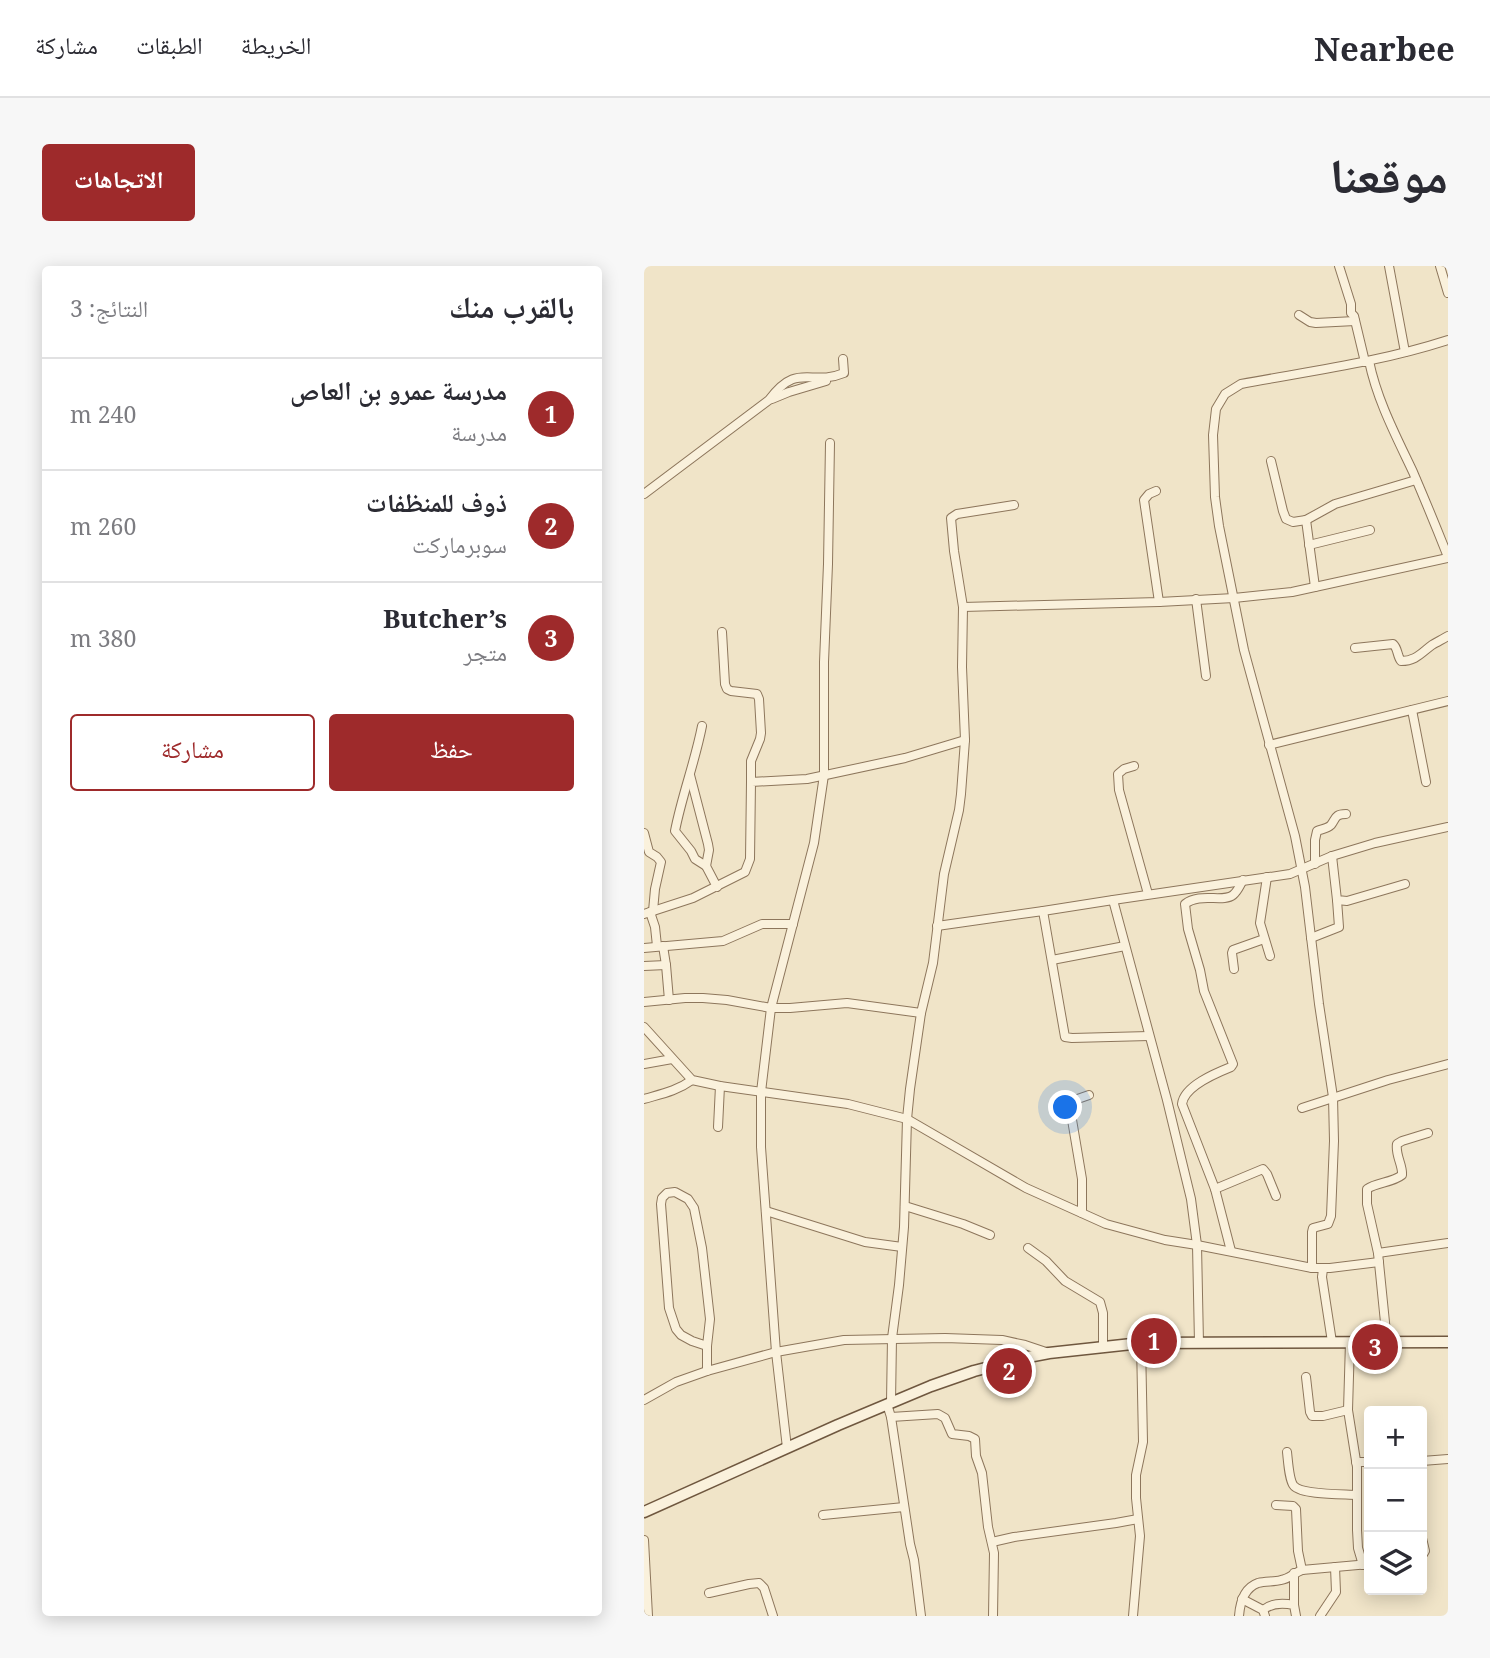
<!DOCTYPE html>
<html lang="ar">
<head>
<meta charset="utf-8">
<style>
  :root { --surface:#fff; --page:#f7f7f7; --text:#2b2b33; --muted:#7c7c81; --line:#e1e1e2; --accent:#9e2a2b }
  body { margin:0; font-family:"Noto Serif","Noto Naskh Arabic",serif; background:var(--page); color:var(--text); direction:rtl }
  .controls { position:absolute; right:21px; bottom:21px; display:grid; overflow:hidden; border-radius:7px; box-shadow:0 4px 18px #0003 }
  .controls button { width:63px; height:63px; display:grid; place-items:center; padding:0; border:0; border-bottom:2px solid var(--line); background:var(--surface); color:var(--text); font:35px sans-serif }
  .you { position:absolute; left:422px; top:842px; width:24px; height:24px; margin:-18px; border:5px solid #fff; border-radius:50%; background:#1a73e8; box-shadow:0 0 0 10px #1a73e833 }
  .badge { display:grid; place-items:center; width:46px; height:46px; border-radius:50%; background:var(--accent); color:#fff; font-size:23px; font-weight:700 }
  .pin { position:absolute; translate:-50% -50%; border:4px solid #fff; box-shadow:0 2px 7px #0006 }
  .list { margin:0; padding:0; list-style:none }
  h2 { display:flex; justify-content:space-between; align-items:center; height:91px; margin:0; padding:0 28px; font-size:30px }
  h2 small { font-size:23px; font-weight:400; color:var(--muted) }
  .list li { display:grid; grid-template-columns:46px 1fr auto; gap:21px; align-items:center; box-sizing:border-box; height:112px; padding:0 28px; border-top:2px solid var(--line) }
  .list b { display:block; font-size:26px; white-space:nowrap }
  .list p { margin:0; font-size:23px; white-space:nowrap; color:var(--muted) }
  .list em { font-size:23px; font-style:normal; color:var(--muted) }
  .actions { display:flex; gap:14px; padding:21px 28px }
  .actions a { flex:1; padding:16px 0; border:2px solid var(--accent); border-radius:7px; text-align:center; font-size:24px; color:var(--accent) }
  .actions .main { background:var(--accent); color:#fff }
  .icon { flex:none; width:38px; height:38px; fill:none; stroke:currentColor; stroke-width:2; stroke-linecap:round; stroke-linejoin:round }
  .map { position:relative; flex:none; width:804px; height:1350px; overflow:hidden; direction:ltr; border-radius:7px }
  header { display:flex; align-items:center; gap:42px; box-sizing:border-box; height:98px; padding:0 35px; background:var(--surface); border-bottom:2px solid var(--line) }
  header strong { font-size:33px }
  nav { display:flex; gap:38px; margin-inline-start:auto; font-size:24px }
  .intro { display:flex; align-items:center; justify-content:space-between; box-sizing:border-box; height:168px; padding:0 42px }
  h1 { margin:0; font-size:49px }
  .button { padding:18px 32px; border-radius:7px; background:var(--accent); color:#fff; font-size:24px; font-weight:700 }
  main { display:flex; gap:42px; padding:0 42px }
  aside { flex:1; background:var(--surface); border-radius:7px; box-shadow:0 4px 18px #0003 }
  .map>svg:first-child { display:block }
  .lines { fill:none; stroke-linecap:round; stroke-linejoin:round }
  .street-casing { stroke:#8d765c; stroke-width:10 }
  .secondary-casing { stroke:#6f573f; stroke-width:13 }
  .street { stroke:#faf1dc; stroke-width:8 }
  .secondary { stroke:#faf1dc; stroke-width:10 }
</style>
</head>
<body>
<header>
<strong>Nearbee</strong>
<nav><a>الخريطة</a><a>الطبقات</a><a>مشاركة</a></nav>
</header>
<div class="intro"><h1>موقعنا</h1><a class="button">الاتجاهات</a></div>
<main>
<div class="map">
<svg width="804" height="1350" viewBox="0 0 804 1350">
  <rect width="100%" height="100%" fill="#f0e4c8"/>
  <g class="lines">
    <!-- street casing -->
    <g class="street-casing">
      <g id="street">
        <path d="M 695,0 L 707,38 L 707,47 L 710,50 L 721,96"/>
        <path d="M 745,0 L 761,86"/>
        <path d="M 796,0 L 804,27"/>
        <path d="M 655,49 L 666,56 L 672,57 L 711,55"/>
        <path d="M 725,95 C 733,134 752,170 769,206 C 781,234 793,263 804,291"/>
        <path d="M 128,133 L 145,126 L 182,115"/>
        <path d="M 627,195 L 639,245 L 642,253 L 649,256 L 662,254 L 691,238 L 772,214"/>
        <path d="M 512,225 L 505,228 L 500,234 L 515,336"/>
        <path d="M 0,228 L 125,134 C 154,95 166,121 200,107 L 199,93"/>
        <path d="M 662,254 L 671,321"/>
        <path d="M 665,279 L 726,264"/>
        <path d="M 552,333 L 562,410"/>
        <path d="M 319,341 L 515,336 L 590,332 L 648,326 L 804,292"/>
        <path d="M 78,366 L 81,418 L 83,423 L 87,425 L 113,428 L 115,433 L 117,467 L 116,473 L 107,495 L 107,516"/>
        <path d="M 711,382 L 749,378 C 754,382 753,390 757,395 C 772,395 777,387 788,379 C 793,376 799,373 804,370"/>
        <path d="M 768,444 L 782,516"/>
        <path d="M 58,460 C 51,496 38,529 31,565 L 47,585 L 51,593 L 62,600"/>
        <path d="M 625,479 L 804,435"/>
        <path d="M 490,500 L 480,503 L 474,508 L 475,524 L 504,628"/>
        <path d="M 46,509 L 64,578 L 65,584 L 62,600 L 73,621"/>
        <path d="M 0,567 L 5,586 L 13,591 L 17,596 L 11,623 L 9,645"/>
        <path d="M 688,590 L 693,634 L 703,635 L 761,618"/>
        <path d="M 671,598 L 671,574 L 673,565 C 677,563 683,563 687,559 C 692,552 691,548 702,548"/>
        <path d="M 623,611 L 616,657 L 626,690"/>
        <path d="M 469,634 L 523,834 L 547,933 L 553,979 L 555,1077"/>
        <path d="M 399,645 L 421,771 L 428,772 L 505,770"/>
        <path d="M 6,646 L 11,661 L 13,680"/>
        <path d="M 0,648 L 49,632 L 101,606 L 106,593 L 107,516 L 163,513 L 261,492 L 321,474"/>
        <path d="M 293,660 L 399,645 L 469,634 L 646,608 L 688,590 L 731,577 L 804,561"/>
        <path d="M 667,672 L 695,661 L 693,634"/>
        <path d="M 19,680 L 22,699 L 25,734"/>
        <path d="M 0,682 L 79,675 L 118,658 L 149,658"/>
        <path d="M 408,694 L 481,680"/>
        <path d="M 0,700 L 22,699"/>
        <path d="M 590,703 L 588,687 L 589,684 L 620,673"/>
        <path d="M 0,736 L 41,732 L 59,732 L 83,734 L 127,742 L 146,742 L 203,737 L 277,747"/>
        <path d="M 0,761 L 48,814 L 76,820 L 204,838 L 263,853 L 382,922 L 462,958 L 521,974 L 553,979 L 668,1002 L 686,1002 L 735,996"/>
        <path d="M 0,798 L 28,793"/>
        <path d="M 0,833 C 17,828 33,825 48,814"/>
        <path d="M 658,842 L 744,814 L 804,798"/>
        <path d="M 74,861 L 76,820"/>
        <path d="M 571,923 L 619,903 L 623,908 L 632,930"/>
        <path d="M 261,940 L 319,958 L 346,969"/>
        <path d="M 122,945 L 221,976 L 258,981"/>
        <path d="M 438,947 L 438,913 L 425,836 L 445,829"/>
        <path d="M 384,982 L 402,995 L 421,1015 L 456,1036 L 459,1047 L 459,1080"/>
        <path d="M 587,985 L 571,923 L 538,838 C 540,820 572,807 587,801 L 589,798 L 560,725 L 556,704 L 544,663 L 541,638 C 556,626 579,637 589,629 C 594,625 596,619 599,614"/>
        <path d="M 734,987 L 804,977"/>
        <path d="M 668,1002 L 668,966 L 669,962 L 684,958 L 687,950 L 690,875 L 689,831 L 675,738 L 661,621 L 651,570 L 600,384 L 575,260 L 571,231 L 569,169 L 572,143 L 581,128 L 597,118 C 667,105 736,96 804,74"/>
        <path d="M 679,1003 L 678,1011 L 688,1076"/>
        <path d="M 706,1076 L 704,1144 L 713,1201 L 713,1264 L 714,1282 L 719,1299"/>
        <path d="M 743,1076 L 734,987 L 723,938 L 723,923 C 733,916 748,917 758,909 C 759,899 751,889 753,878 L 758,875 L 784,867"/>
        <path d="M 63,1080 L 48,1075 L 37,1069 L 32,1063 L 25,1042 L 17,938 L 18,932 L 23,927 L 31,926 L 44,933 L 50,942 L 58,982 L 66,1053 L 63,1080 L 63,1105"/>
        <path d="M 662,1111 L 666,1146 L 668,1150 L 679,1150 L 704,1144"/>
        <path d="M 0,1134 L 32,1116 L 63,1105 L 132,1086 L 200,1074 L 301,1072 L 358,1074 L 381,1079 L 402,1086"/>
        <path d="M 247,1136 L 248,1072 L 255,1019 L 260,961 L 263,853 L 266,823 L 277,747 L 289,697 L 300,608 L 315,544 L 317,528 L 321,474 L 318,401 L 319,341 L 310,285 L 307,252 L 313,248 L 370,239"/>
        <path d="M 243,1138 L 247,1151 L 266,1278 L 270,1294 L 277,1350"/>
        <path d="M 247,1151 L 294,1148 L 301,1152 L 308,1168 L 325,1170 L 331,1173 L 332,1190 L 338,1207 L 344,1261 L 350,1287 L 349,1350"/>
        <path d="M 143,1182 L 132,1086 L 117,881 L 117,826 L 127,742 L 170,577 L 180,509 L 180,396 L 184,298 L 186,177"/>
        <path d="M 643,1186 C 644,1194 645,1215 650,1220 C 658,1229 700,1228 713,1229"/>
        <path d="M 778,1195 L 804,1193"/>
        <path d="M 712,1196 L 725,1196"/>
        <path d="M 632,1239 L 649,1240 L 652,1243 L 654,1285 L 658,1304"/>
        <path d="M 179,1249 L 260,1241"/>
        <path d="M 778,1272 L 781,1285 L 778,1290"/>
        <path d="M 0,1274 L 4,1350"/>
        <path d="M 348,1276 L 370,1271 L 472,1257 L 494,1253"/>
        <path d="M 650,1307 L 650,1339"/>
        <path d="M 65,1327 L 105,1318 L 115,1317 L 120,1322 L 129,1350"/>
        <path d="M 598,1333 L 619,1344 L 621,1350"/>
        <path d="M 619,1344 C 627,1337 640,1337 650,1339 L 652,1350"/>
        <path d="M 489,1350 L 496,1270 L 492,1232 L 492,1209 L 499,1176 L 497,1077"/>
        <path d="M 595,1350 C 596,1337 600,1322 614,1317 C 622,1315 630,1316 637,1314 C 645,1313 650,1307 658,1304 L 725,1298"/>
        <path d="M 676,1350 L 692,1326 L 691,1301"/>
      </g>
    </g>
    <!-- secondary casing -->
    <g class="secondary-casing">
      <path id="secondary" d="M 0,1246 L 194,1159 L 287,1120 L 330,1105 L 384,1091 L 405,1087 L 497,1077 L 804,1076"/>
    </g>
    <!-- street -->
    <use href="#street" class="street"/>
    <!-- secondary -->
    <use href="#secondary" class="secondary"/>
  </g>
</svg>
<div class="controls">
<button>+</button>
<button>−</button>
<button><svg class="icon" aria-label="layers" viewBox="0 0 24 24"><path d="M12 4l9 5-9 5-9-5zM3 14l9 5 9-5"/></svg></button>
</div>
<div class="you"></div>
<div class="pin badge" style="left:510px;top:1075px">1</div>
<div class="pin badge" style="left:365px;top:1105px">2</div>
<div class="pin badge" style="left:731px;top:1081px">3</div>
</div>
<aside>
<h2>بالقرب منك<small>النتائج: 3</small></h2>
<ul class="list">
<li><span class="badge">1</span><div><b>مدرسة عمرو بن العاص</b><p>مدرسة</p></div><em>240 m</em></li>
<li><span class="badge">2</span><div><b>ذوف للمنظفات</b><p>سوبرماركت</p></div><em>260 m</em></li>
<li><span class="badge">3</span><div><b>Butcher’s</b><p>متجر</p></div><em>380 m</em></li>
</ul>
<div class="actions"><a class="main">حفظ</a><a>مشاركة</a></div>
</aside>
</main>
</body>
</html>
